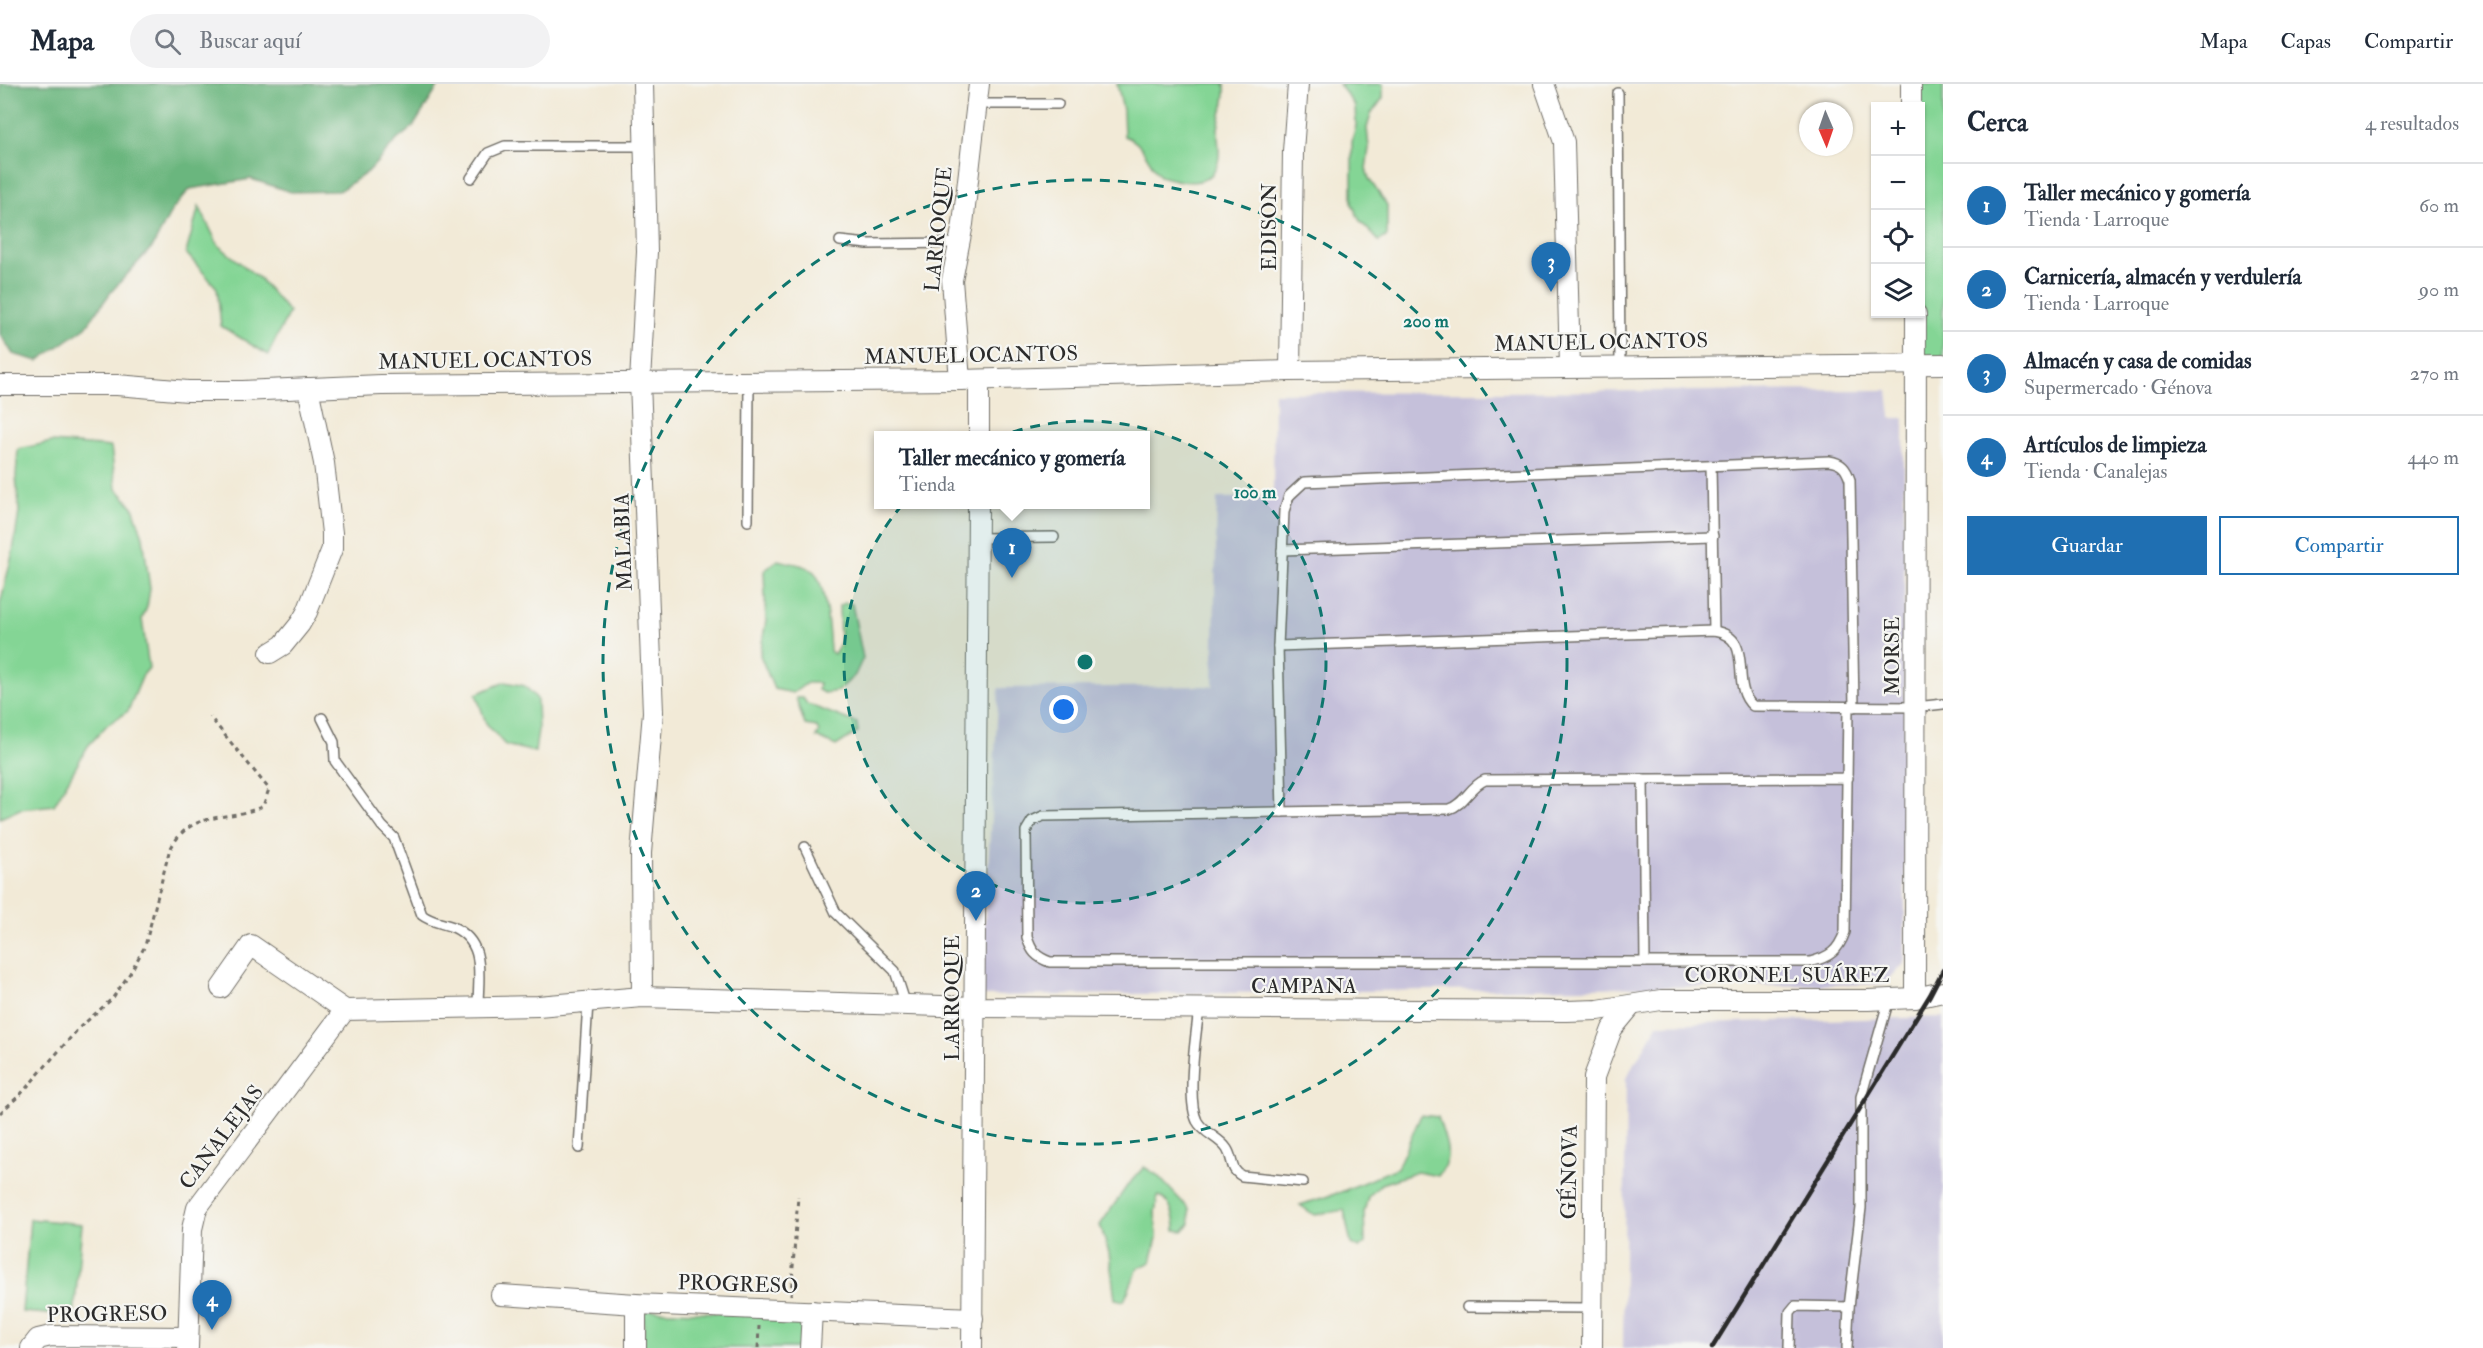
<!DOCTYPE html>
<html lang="es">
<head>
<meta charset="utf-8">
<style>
  :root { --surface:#fff; --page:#f2f2f3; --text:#1f2937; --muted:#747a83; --line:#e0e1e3; --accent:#1f6fb2 }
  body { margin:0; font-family:"IM FELL Double Pica",serif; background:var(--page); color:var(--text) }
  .controls { position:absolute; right:18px; top:18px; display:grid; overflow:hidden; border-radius:0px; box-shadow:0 2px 4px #0004 }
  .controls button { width:54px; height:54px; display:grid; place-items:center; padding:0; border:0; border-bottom:2px solid var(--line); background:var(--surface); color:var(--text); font:30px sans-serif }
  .compass { position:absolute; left:1799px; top:18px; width:54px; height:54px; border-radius:50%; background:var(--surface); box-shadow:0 2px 4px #0004; rotate:178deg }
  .you { position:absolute; left:1064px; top:626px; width:21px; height:21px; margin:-15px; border:4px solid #fff; border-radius:50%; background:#1a73e8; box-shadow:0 0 0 9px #1a73e833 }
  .badge { display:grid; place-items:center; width:39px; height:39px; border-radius:50%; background:var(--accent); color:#fff; font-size:20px; font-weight:700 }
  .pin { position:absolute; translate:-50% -50px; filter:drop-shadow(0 2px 3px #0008) }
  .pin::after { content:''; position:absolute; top:32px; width:21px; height:18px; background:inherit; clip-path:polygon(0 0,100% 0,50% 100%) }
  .popup { position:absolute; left:874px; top:347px; width:276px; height:78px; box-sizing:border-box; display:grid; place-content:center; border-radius:0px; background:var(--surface); filter:drop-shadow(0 2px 4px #0005); font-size:20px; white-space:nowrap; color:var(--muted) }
  .popup b { font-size:22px; color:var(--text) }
  .popup::after { content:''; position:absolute; left:50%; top:100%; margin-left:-12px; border:12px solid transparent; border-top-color:var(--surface) }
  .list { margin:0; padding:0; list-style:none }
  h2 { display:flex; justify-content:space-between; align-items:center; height:78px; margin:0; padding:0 24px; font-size:26px }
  h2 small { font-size:20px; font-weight:400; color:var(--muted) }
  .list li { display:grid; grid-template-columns:39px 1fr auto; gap:18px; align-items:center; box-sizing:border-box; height:84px; padding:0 24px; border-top:2px solid var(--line) }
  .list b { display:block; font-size:22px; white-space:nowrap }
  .list p { margin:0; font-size:20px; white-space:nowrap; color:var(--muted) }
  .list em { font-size:20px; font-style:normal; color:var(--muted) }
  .actions { display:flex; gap:12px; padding:18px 24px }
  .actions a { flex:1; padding:14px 0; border:2px solid var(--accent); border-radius:0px; text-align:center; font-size:21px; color:var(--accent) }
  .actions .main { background:var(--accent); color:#fff }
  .icon { flex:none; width:33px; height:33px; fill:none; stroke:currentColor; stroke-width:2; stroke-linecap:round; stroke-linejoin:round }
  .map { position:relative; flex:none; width:1943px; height:1264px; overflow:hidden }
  header { display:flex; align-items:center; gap:36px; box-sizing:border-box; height:84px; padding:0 30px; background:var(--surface); border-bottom:2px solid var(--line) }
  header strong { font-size:28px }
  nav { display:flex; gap:33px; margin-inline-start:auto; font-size:21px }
  .search { width:420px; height:54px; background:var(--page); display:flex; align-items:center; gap:15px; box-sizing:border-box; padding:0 21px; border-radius:33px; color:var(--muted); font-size:22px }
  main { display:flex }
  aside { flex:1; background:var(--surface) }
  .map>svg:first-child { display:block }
  .industrial { fill:#c5c0da }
  .green { fill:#84d595; stroke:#588060; stroke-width:1.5 }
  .forest { fill:#6bb67e; stroke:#4b7054; stroke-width:1.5 }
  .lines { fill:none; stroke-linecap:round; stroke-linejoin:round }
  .service-casing { stroke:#716e67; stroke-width:12 }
  .minor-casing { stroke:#716e67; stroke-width:22 }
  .path { stroke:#716e67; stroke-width:3; stroke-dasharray:4.5 4.5; stroke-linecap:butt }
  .service { stroke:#fff; stroke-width:9 }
  .minor { stroke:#fff; stroke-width:20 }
  .rail { stroke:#2b2b2b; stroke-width:4.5 }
  .ring { fill:none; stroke:#0f766e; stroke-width:3; stroke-dasharray:10 8 }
  .labels { text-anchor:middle; stroke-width:4.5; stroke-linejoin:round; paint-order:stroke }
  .street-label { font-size:21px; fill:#2b2b2b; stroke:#f6f6f2 }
  .centre { fill:#0f766e; stroke:#f6f6f2; stroke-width:3 }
  .ring-label { font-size:18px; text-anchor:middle; font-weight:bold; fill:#0f766e; stroke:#f6f6f2; stroke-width:4.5; stroke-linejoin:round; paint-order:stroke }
</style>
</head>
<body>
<header>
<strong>Mapa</strong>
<div class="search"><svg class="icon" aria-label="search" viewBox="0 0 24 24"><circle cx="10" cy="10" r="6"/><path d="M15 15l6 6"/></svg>Buscar aquí</div>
<nav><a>Mapa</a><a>Capas</a><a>Compartir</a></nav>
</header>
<main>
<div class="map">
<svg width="1943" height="1264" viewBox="0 0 1943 1264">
  <rect width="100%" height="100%" fill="#f6f6f2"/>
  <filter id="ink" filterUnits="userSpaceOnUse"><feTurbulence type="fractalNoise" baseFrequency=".0167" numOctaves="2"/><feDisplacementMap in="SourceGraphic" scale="12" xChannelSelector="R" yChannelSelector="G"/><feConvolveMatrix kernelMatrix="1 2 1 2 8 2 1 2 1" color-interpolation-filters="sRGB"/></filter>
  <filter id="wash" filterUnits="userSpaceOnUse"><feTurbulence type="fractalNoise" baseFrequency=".008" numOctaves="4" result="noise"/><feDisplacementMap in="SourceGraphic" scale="24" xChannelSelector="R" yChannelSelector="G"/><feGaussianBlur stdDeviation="1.35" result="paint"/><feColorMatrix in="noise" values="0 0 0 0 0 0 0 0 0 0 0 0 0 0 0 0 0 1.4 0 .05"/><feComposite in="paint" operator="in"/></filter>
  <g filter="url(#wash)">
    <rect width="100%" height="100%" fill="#f2ead7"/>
    <!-- industrial -->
    <g class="industrial">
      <path d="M 1888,306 L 1891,334 L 1904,334 L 1905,879 L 1884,900 L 980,912 L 999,604 L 1213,602 L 1217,414 L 1273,413 L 1274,309 Z"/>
      <path d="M 1943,933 L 1943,1264 L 1623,1264 L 1626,994 L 1658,940 Z"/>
    </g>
    <!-- green -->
    <g class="green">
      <path d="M 1117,0 L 1225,0 C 1227,17 1220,29 1218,45 C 1217,56 1221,68 1218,78 C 1211,106 1180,98 1160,92 C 1148,78 1143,57 1124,52 L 1123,26 Z"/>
      <path d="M 1339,0 L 1383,0 L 1383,14 L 1371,30 L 1367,44 L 1369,64 L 1366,85 L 1369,95 L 1387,121 L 1387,152 L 1379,157 L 1360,137 L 1352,120 L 1352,58 L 1356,42 L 1355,22 Z"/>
      <path d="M 1920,0 L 1943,0 L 1943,280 L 1917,279 L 1920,230 Z"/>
      <path d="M 199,122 L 218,161 L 260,195 L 289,228 L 268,271 L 221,242 L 217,204 L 186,169 Z"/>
      <path d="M 52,358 L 111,363 L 116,404 L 133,423 L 143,453 L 150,505 L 147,523 L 142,535 L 149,584 L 143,591 L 128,627 L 107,641 L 88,662 L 54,721 L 20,725 L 0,734 L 0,520 L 13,467 L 19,428 L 16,392 L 18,365 Z"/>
      <path d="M 778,476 C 789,479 805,480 814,488 C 826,501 829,549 830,567 L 834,570 L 840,560 L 839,522 L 844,519 L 852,520 L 863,574 L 855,591 L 838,607 L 824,609 L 818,606 L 819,599 L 807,599 L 793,609 L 774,605 L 760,571 L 766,537 L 764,487 Z"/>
      <path d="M 505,598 L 525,602 L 537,615 L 538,646 L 535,668 L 505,661 L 486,639 L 476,610 Z"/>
      <path d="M 796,614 L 803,614 L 807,620 L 857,639 L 858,648 L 836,662 L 816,653 L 819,649 L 817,643 L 805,641 Z"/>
      <path d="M 1421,1031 L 1438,1033 C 1445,1057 1455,1071 1438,1092 L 1417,1088 L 1381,1100 L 1368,1113 L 1364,1128 L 1365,1159 L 1359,1164 L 1351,1160 L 1344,1126 L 1314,1131 L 1300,1121 L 1341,1108 L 1397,1084 Z"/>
      <path d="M 1144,1083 L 1157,1091 L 1189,1125 L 1190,1140 L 1183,1147 L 1175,1146 C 1175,1133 1172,1122 1162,1113 L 1158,1112 L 1155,1128 L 1157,1154 L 1151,1178 L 1138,1184 L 1124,1217 L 1115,1215 L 1109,1169 L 1100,1141 L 1127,1102 Z"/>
      <path d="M 30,1135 L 82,1140 L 74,1232 L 22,1228 Z"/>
      <path d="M 644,1226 L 807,1232 L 806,1264 L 643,1264 Z"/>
    </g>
    <!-- forest -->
    <path class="forest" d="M 0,0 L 440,0 L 413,43 L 397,56 L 368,88 L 339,107 L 291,108 L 251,95 L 190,105 L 172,126 L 153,162 L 111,208 L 86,243 L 38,277 L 13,270 L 0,250 Z"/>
  </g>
  <g filter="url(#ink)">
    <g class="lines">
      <!-- service casing -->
      <g class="service-casing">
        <g id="service">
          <path d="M 1618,9 L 1620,282"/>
          <path d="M 976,20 L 1058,20"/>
          <path d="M 471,94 L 488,69 L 505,62 L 645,62"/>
          <path d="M 840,157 L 868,160 L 959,159"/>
          <path d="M 1711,382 L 1714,547"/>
          <path d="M 748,437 L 749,298"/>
          <path d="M 978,454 L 1054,453"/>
          <path d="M 1282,466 L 1713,452"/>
          <path d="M 1278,562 L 1714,547 C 1757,554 1728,601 1753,622 L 1916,623 L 1943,620"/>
          <path d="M 322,634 L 334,658 L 335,677 L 382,742 L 394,754 L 422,831 C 431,838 442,839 453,843 C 487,859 478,891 478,923"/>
          <path d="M 1848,694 L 1485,696 C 1470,702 1465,720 1449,725 L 1043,732 L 1032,737 L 1026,747 L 1027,853 C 1031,867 1036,873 1050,878 L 1810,878 C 1830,873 1838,867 1845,848 L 1848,623"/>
          <path d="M 1643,695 L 1645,878"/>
          <path d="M 1282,728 L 1278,562 L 1284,427 L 1289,412 L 1304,398 L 1829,377 C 1842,379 1846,384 1850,396 L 1854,623"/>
          <path d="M 805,763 L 836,829 L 895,887 L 906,921"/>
          <path d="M 1199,925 C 1196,951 1186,1015 1197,1037 C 1204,1050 1219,1053 1227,1065 C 1234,1076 1229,1085 1242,1092 L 1303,1098"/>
          <path d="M 579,1064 L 588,918"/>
          <path d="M 1467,1223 L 1592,1224"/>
          <path d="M 1789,1264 L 1790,1228 L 1795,1222 L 1849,1223"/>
          <path d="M 1847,1264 L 1849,1223 L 1861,1124 L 1861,1013 L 1889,915"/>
        </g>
      </g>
      <!-- minor casing -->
      <g class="minor-casing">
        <g id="minor">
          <path d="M 1544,0 L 1564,58 L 1570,282"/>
          <path d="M 1911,0 L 1911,22"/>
          <path d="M 1290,287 L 1293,67 L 1298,0"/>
          <path d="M 960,296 L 952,196 L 963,140 L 979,0"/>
          <path d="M 0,301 L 117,301 L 188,307 L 243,307 L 381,301 L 960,296 L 1290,287 L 1943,280"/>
          <path d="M 979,352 L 979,296"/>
          <path d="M 270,569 L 283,561 L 300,540 L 307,528 L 332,465 L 332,449 L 324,379 L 308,304"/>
          <path d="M 221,904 L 251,861 L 345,926 L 538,922 L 642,913 L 976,923 L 1566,927 L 1598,926 L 1661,916 L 1868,916 L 1915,914 L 1943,908"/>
          <path d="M 642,913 L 641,769 L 653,628 L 640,298 L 647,168 L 643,0"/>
          <path d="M 1915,914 L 1916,230"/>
          <path d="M 501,1211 L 636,1220 L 973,1234"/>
          <path d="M 31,1264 L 38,1255 L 51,1252 L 188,1253"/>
          <path d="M 188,1264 L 192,1145 L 197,1124 L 345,926"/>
          <path d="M 636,1264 L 636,1220"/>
          <path d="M 810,1264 L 812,1227"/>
          <path d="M 972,1264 L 978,420"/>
          <path d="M 1592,1264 L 1594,993 L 1612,945 L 1631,922"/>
        </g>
      </g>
      <!-- path -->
      <g class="path">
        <path d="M 0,1029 L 20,1011 L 79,944 L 112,915 L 130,889 L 145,862 L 169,768 C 189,724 227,739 263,722 L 269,705 L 210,633"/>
        <path d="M 791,1211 L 798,1112"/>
        <path d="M 758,1264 L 759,1242"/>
      </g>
      <!-- service -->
      <use href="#service" class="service"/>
      <!-- minor -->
      <use href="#minor" class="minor"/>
      <!-- rail -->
      <path class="rail" d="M 1712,1264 L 1930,911 L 1943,886"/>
    </g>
  </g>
  <!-- distance rings -->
  <circle cx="1085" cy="578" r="241" fill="#0f766e" fill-opacity=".12"/>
  <g class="ring">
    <circle cx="1085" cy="578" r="241"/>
    <circle cx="1085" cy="578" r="482"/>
  </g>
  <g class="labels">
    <!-- street labels -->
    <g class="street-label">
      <text transform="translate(1269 143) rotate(-90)" y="7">EDISON</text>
      <text transform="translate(938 145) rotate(-84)" y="7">LARROQUE</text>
      <text transform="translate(1601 258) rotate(-1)" y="7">MANUEL OCANTOS</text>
      <text transform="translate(971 271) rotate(-1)" y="7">MANUEL OCANTOS</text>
      <text transform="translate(485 276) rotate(-1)" y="7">MANUEL OCANTOS</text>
      <text transform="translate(623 458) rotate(-92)" y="7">MALABIA</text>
      <text transform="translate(1892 572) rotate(-90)" y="7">MORSE</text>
      <text x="1787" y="898">CORONEL SUÁREZ</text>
      <text x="1304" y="909">CAMPANA</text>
      <text transform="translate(952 914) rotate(-90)" y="7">LARROQUE</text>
      <text transform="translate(221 1053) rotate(-53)" y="7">CANALEJAS</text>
      <text transform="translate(1569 1088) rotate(-89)" y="7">GÉNOVA</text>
      <text transform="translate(738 1200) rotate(2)" y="7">PROGRESO</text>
      <text transform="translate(107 1230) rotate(-1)" y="7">PROGRESO</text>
    </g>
  </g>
  <circle cx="1085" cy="578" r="9" class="centre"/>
  <g class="ring-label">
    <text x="1426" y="243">200 m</text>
    <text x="1255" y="414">100 m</text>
  </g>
</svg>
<div class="controls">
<button>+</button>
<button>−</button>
<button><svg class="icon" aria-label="locate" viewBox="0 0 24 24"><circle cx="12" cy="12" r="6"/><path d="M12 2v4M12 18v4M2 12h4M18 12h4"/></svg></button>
<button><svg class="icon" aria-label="layers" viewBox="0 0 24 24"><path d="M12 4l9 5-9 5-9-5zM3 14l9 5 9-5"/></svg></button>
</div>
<svg class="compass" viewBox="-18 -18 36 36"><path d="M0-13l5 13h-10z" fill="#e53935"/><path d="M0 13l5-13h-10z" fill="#747a83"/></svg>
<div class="you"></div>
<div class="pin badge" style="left:1012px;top:494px">1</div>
<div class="popup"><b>Taller mecánico y gomería</b>Tienda</div>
<div class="pin badge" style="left:976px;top:837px">2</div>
<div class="pin badge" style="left:1551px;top:208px">3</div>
<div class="pin badge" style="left:212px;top:1246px">4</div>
</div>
<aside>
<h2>Cerca<small>4 resultados</small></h2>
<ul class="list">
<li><span class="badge">1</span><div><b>Taller mecánico y gomería</b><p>Tienda · Larroque</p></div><em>60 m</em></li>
<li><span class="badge">2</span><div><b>Carnicería, almacén y verdulería</b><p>Tienda · Larroque</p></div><em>90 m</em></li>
<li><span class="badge">3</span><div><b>Almacén y casa de comidas</b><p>Supermercado · Génova</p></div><em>270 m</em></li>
<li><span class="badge">4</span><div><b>Artículos de limpieza</b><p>Tienda · Canalejas</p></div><em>440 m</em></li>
</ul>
<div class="actions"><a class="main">Guardar</a><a>Compartir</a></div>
</aside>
</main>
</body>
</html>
